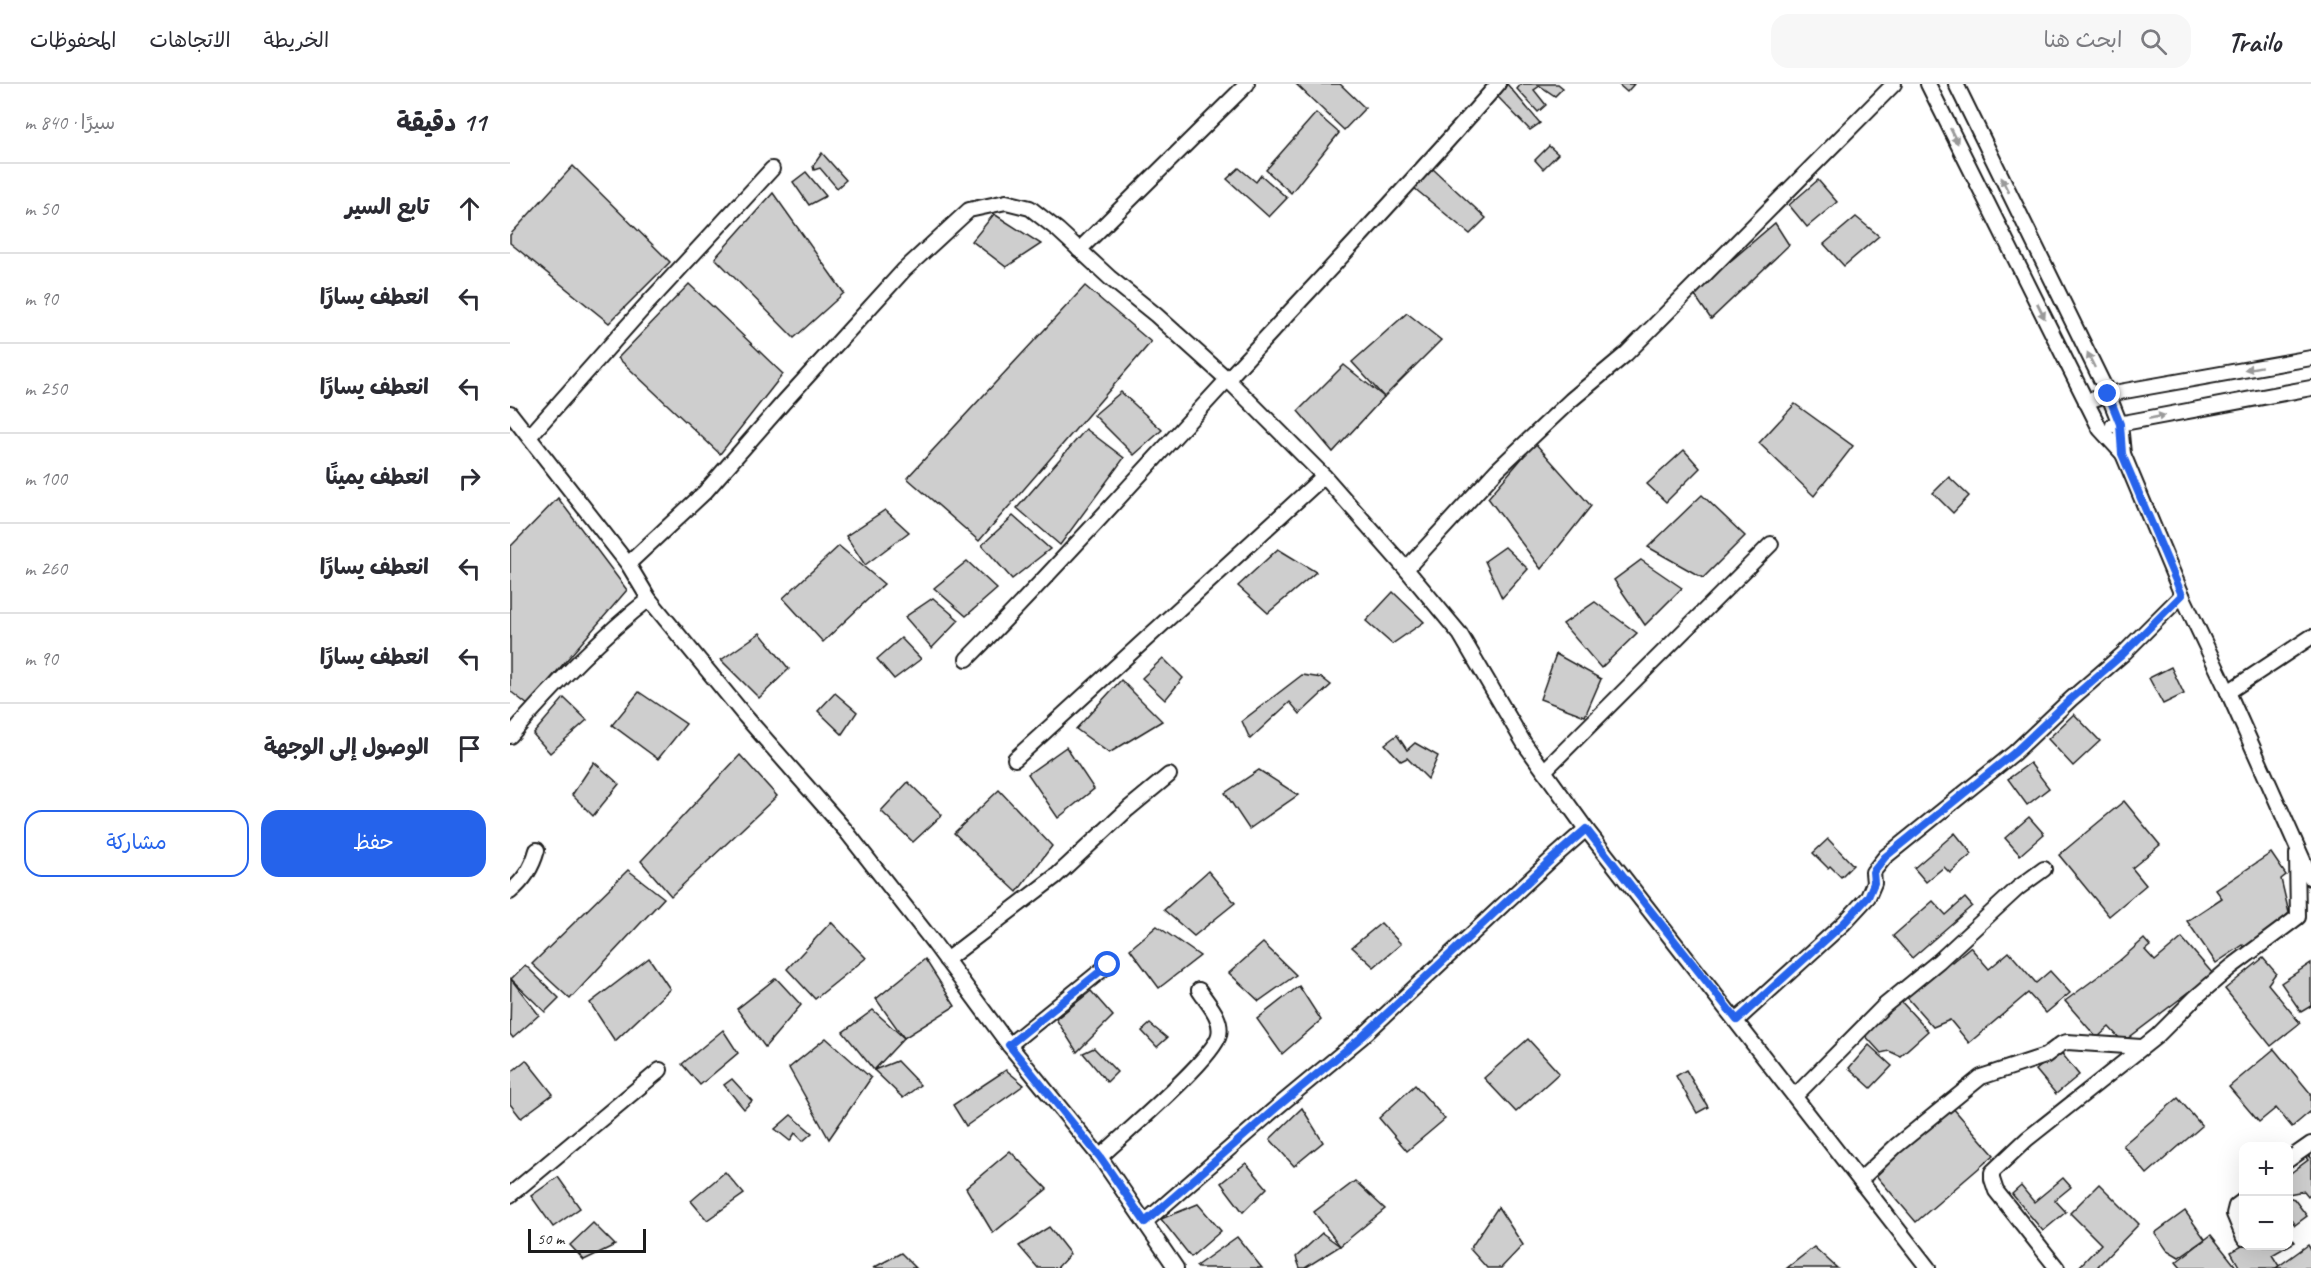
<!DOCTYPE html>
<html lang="ar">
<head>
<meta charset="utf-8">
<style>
  :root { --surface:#fff; --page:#f7f7f7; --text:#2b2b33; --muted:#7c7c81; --line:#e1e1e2; --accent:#2563eb }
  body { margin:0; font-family:Caveat,"Playpen Sans Arabic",sans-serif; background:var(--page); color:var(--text); direction:rtl }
  .controls { position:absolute; right:18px; bottom:18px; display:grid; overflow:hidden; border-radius:12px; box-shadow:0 6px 24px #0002 }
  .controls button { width:54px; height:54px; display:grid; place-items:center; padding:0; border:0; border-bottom:2px solid var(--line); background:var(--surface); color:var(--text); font:30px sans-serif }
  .scale { position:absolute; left:18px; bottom:15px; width:118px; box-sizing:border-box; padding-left:6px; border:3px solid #1c1c1c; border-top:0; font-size:16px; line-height:21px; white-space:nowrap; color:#1c1c1c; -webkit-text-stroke:4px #fff; paint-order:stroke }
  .stop { position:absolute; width:18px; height:18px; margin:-14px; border:4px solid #2563eb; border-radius:50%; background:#fff }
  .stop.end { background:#2563eb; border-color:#fff; box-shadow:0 2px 6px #0008 }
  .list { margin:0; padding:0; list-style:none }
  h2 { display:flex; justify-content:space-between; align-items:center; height:78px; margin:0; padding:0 24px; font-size:26px }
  h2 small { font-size:20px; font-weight:400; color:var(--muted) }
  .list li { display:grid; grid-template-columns:39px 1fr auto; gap:18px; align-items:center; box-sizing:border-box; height:90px; padding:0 24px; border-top:2px solid var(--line) }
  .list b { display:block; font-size:22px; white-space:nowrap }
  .list em { font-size:20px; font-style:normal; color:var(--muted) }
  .actions { display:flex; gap:12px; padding:18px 24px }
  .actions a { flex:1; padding:14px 0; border:2px solid var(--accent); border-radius:18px; text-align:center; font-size:21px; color:var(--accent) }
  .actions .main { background:var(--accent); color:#fff }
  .icon { flex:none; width:33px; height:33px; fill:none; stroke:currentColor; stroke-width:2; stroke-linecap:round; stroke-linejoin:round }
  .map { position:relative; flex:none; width:1801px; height:1184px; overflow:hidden; direction:ltr }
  header { display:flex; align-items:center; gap:36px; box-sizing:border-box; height:84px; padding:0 30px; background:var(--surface); border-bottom:2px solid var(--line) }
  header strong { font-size:28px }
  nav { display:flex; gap:33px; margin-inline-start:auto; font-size:21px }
  .search { width:420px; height:54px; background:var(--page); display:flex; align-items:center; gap:15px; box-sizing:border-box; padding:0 21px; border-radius:18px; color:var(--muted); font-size:22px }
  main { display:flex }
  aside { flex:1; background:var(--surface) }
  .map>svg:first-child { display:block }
  .building { fill:#cecece; stroke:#1c1c1c; stroke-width:1.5 }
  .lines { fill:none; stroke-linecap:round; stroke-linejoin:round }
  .street-casing { stroke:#1c1c1c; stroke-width:18 }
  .street { stroke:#fff; stroke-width:14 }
  .oneway { fill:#999 }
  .route { stroke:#2563eb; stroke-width:8 }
</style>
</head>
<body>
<header>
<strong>Trailo</strong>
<div class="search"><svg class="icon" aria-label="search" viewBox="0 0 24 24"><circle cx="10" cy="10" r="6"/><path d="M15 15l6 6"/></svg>ابحث هنا</div>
<nav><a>الخريطة</a><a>الاتجاهات</a><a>المحفوظات</a></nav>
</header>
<main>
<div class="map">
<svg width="1801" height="1184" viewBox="0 0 1801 1184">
  <rect width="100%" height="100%" fill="#fff"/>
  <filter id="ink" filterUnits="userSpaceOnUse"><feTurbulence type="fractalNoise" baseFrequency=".0167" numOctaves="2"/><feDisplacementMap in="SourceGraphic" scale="12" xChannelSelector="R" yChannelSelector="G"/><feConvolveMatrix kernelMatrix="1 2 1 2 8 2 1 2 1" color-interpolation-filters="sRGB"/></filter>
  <g filter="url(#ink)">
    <!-- building -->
    <g class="building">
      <path d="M 786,0 L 830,0 L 855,24 L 834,46 Z"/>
      <path d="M 997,0 L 1030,39 L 1020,46 L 988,13 Z"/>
      <path d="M 1011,0 L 1048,0 L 1053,4 L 1045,12 L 1030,2 L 1024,6 L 1036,21 L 1028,28 L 1007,5 Z"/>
      <path d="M 1108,0 L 1124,0 L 1117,8 Z"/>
      <path d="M 806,29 L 829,49 L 781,109 L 756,86 Z"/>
      <path d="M 1039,62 L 1048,70 L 1033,85 L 1025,76 Z"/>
      <path d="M 312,69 L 336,96 L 327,104 L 310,84 L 304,86 L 303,82 Z"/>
      <path d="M 63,82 L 160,178 L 99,239 L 0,159 L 0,151 Z"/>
      <path d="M 729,84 L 746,98 L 751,91 L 777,114 L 759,133 L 717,95 Z"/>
      <path d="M 923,85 L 976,134 L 960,150 L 904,104 Z"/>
      <path d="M 296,88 L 316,112 L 299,121 L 283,98 Z"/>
      <path d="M 1308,96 L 1327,118 L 1297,143 L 1279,121 Z"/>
      <path d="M 263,109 L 334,209 L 284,254 L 205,174 Z"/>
      <path d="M 484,130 L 531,160 L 496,183 L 462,157 Z"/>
      <path d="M 1346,133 L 1369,152 L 1334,182 L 1314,160 Z"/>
      <path d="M 1265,139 L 1279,161 L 1201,235 L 1183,209 Z"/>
      <path d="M 179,200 L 273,290 L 210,370 L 108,274 Z"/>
      <path d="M 575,202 L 641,258 L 469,457 L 397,394 Z"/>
      <path d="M 897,229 L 931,256 L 874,313 L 842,278 Z"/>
      <path d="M 834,281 L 874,313 L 823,368 L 788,327 Z"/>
      <path d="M 611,308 L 652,346 L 624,371 L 584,331 Z"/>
      <path d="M 1285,320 L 1343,362 L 1304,412 L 1249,359 Z"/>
      <path d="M 576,345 L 614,374 L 550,461 L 507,424 Z"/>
      <path d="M 1025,359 L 1081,422 L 1031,485 L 978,414 Z"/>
      <path d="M 1174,366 L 1190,384 L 1156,418 L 1137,400 Z"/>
      <path d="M 1439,393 L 1459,412 L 1443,429 L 1423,409 Z"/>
      <path d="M 1192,411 L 1235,452 L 1193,494 L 1138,463 Z"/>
      <path d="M 48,414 L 117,506 L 18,621 L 0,607 L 0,463 Z"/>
      <path d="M 375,426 L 399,448 L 355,481 L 336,452 Z"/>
      <path d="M 503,432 L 540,465 L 502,495 L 472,461 Z"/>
      <path d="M 329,462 L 374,500 L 313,558 L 273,514 Z"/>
      <path d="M 995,463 L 1018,485 L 992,514 L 975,477 Z"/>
      <path d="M 768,465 L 806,488 L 758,529 L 728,502 Z"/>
      <path d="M 1131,476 L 1172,504 L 1135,541 L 1104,496 Z"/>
      <path d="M 457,477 L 487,505 L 456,532 L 424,504 Z"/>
      <path d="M 883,508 L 914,538 L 882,560 L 856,537 Z"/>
      <path d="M 423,514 L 449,536 L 422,564 L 395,533 Z"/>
      <path d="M 1085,518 L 1127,549 L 1091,584 L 1053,540 Z"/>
      <path d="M 250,549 L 279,585 L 249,614 L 211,576 Z"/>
      <path d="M 391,554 L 411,575 L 384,595 L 367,575 Z"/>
      <path d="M 1046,570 L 1091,595 L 1075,632 L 1030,615 Z"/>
      <path d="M 653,574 L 673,594 L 655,616 L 632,594 Z"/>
      <path d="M 1661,583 L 1674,610 L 1653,620 L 1639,594 Z"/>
      <path d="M 792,591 L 812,594 L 821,601 L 790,630 L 780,618 L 740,655 L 732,637 Z"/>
      <path d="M 611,596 L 652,637 L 599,669 L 566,645 Z"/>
      <path d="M 129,608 L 176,640 L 148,675 L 102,641 Z"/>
      <path d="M 325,609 L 347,628 L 332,650 L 308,627 Z"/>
      <path d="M 54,614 L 77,636 L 40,669 L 23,650 Z"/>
      <path d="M 1564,630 L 1590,657 L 1563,682 L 1538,655 Z"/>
      <path d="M 887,651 L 897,666 L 905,659 L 928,672 L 918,695 L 897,674 L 891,677 L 875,660 Z"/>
      <path d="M 556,663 L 584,705 L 548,734 L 518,690 Z"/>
      <path d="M 230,671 L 267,712 L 161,812 L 131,777 Z"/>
      <path d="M 84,678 L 109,700 L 83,732 L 62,711 Z"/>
      <path d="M 1520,679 L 1539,704 L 1517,721 L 1498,695 Z"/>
      <path d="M 749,686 L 788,711 L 739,745 L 715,709 Z"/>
      <path d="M 398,698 L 432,731 L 403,758 L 371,727 Z"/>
      <path d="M 489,706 L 542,762 L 507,808 L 444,749 Z"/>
      <path d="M 1614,717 L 1650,761 L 1622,784 L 1636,801 L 1599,832 L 1549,771 Z"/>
      <path d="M 1519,733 L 1534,750 L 1510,771 L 1495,754 Z"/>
      <path d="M 1445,749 L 1462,770 L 1440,789 L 1434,783 L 1416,798 L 1404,784 Z"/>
      <path d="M 1318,755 L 1343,781 L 1331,793 L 1320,782 L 1318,784 L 1303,769 Z"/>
      <path d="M 1761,769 L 1776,791 L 1771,795 L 1779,829 L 1738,868 L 1733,861 L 1706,879 L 1677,837 L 1712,814 L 1706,806 Z"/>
      <path d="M 118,786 L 154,814 L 60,915 L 22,880 Z"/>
      <path d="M 698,787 L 725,819 L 684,852 L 654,826 Z"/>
      <path d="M 1455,814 L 1462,822 L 1402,874 L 1383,852 L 1423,817 L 1436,831 Z"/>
      <path d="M 321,838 L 356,874 L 305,915 L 277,885 Z"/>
      <path d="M 871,839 L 891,860 L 864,883 L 842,863 Z"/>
      <path d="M 647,842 L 690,872 L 649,904 L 620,865 Z"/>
      <path d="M 1672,854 L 1703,890 L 1613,958 L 1599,943 L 1587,954 L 1555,917 L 1609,877 L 1634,855 L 1640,862 L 1635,866 L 1645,877 Z"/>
      <path d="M 753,859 L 786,891 L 749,917 L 719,889 Z"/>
      <path d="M 1460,863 L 1479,885 L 1499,868 L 1526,899 L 1540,887 L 1560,909 L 1536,929 L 1518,909 L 1459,959 L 1440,936 L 1423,943 L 1395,911 L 1439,874 L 1442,878 Z"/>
      <path d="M 139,874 L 160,905 L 105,957 L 80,919 Z"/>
      <path d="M 1753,874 L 1766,889 L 1758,900 L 1790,939 L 1761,962 L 1715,905 Z"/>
      <path d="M 415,875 L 445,922 L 394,954 L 366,915 Z"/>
      <path d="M 1801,879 L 1801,922 L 1791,928 L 1771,899 Z"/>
      <path d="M 15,881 L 49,914 L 35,928 L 1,895 Z"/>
      <path d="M 266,894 L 291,921 L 255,963 L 227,925 Z"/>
      <path d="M 1,895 L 29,931 L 3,954 L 0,950 Z"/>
      <path d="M 789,902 L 811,936 L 772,970 L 747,935 Z"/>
      <path d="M 581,907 L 603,932 L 567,968 L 546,935 Z"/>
      <path d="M 1388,914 L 1418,947 L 1390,972 L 1379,967 L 1371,969 L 1351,947 Z"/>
      <path d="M 363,926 L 394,954 L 364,986 L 333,948 Z"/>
      <path d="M 640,940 L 657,954 L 647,963 L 632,947 Z"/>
      <path d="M 213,946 L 228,969 L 190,1001 L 172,980 Z"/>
      <path d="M 316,954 L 361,994 L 319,1055 L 279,984 Z"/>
      <path d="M 1018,955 L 1049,989 L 1006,1028 L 974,994 Z"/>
      <path d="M 1359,961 L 1382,982 L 1361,1004 L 1339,984 Z"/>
      <path d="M 584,964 L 607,988 L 597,998 L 573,969 Z"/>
      <path d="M 1764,965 L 1801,1010 L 1801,1027 L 1782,1043 L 1766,1024 L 1749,1038 L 1719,1003 Z"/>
      <path d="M 1550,967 L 1569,991 L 1546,1010 L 1526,986 Z"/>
      <path d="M 16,976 L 43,1010 L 11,1034 L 0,1020 L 0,989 Z"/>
      <path d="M 387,977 L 410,1001 L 393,1014 L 364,986 Z"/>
      <path d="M 496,986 L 514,1001 L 456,1042 L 443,1021 Z"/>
      <path d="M 1176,986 L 1198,1023 L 1187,1029 L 1166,992 Z"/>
      <path d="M 222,995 L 242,1017 L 234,1025 L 214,1001 Z"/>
      <path d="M 905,1001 L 935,1035 L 897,1067 L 869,1034 Z"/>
      <path d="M 1668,1014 L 1692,1042 L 1637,1090 L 1613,1061 Z"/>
      <path d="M 1442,1023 L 1484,1071 L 1406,1138 L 1364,1089 Z"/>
      <path d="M 792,1024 L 813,1058 L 784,1082 L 760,1055 Z"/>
      <path d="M 281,1031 L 302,1049 L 293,1057 L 285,1049 L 280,1057 L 265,1045 Z"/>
      <path d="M 500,1067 L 537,1105 L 483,1149 L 456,1104 Z"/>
      <path d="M 1797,1069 L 1801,1075 L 1801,1109 L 1798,1112 L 1794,1107 L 1778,1110 L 1778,1091 L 1798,1076 L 1794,1071 Z"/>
      <path d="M 736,1079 L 757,1104 L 733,1128 L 711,1099 Z"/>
      <path d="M 215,1088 L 234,1110 L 197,1136 L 181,1117 Z"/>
      <path d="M 48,1093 L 70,1124 L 43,1143 L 21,1112 Z"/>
      <path d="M 1553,1094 L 1561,1103 L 1545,1116 L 1556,1128 L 1533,1147 L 1502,1110 L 1511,1102 L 1524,1118 Z"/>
      <path d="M 845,1097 L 875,1125 L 830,1162 L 804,1128 Z"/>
      <path d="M 1589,1100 L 1629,1140 L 1588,1182 L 1590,1184 L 1568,1184 L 1591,1160 L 1560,1129 Z"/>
      <path d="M 1778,1113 L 1784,1115 L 1797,1132 L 1785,1141 L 1778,1132 Z"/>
      <path d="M 688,1120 L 711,1147 L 681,1173 L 651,1135 Z"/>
      <path d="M 988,1123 L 1013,1161 L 991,1184 L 977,1184 L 960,1165 Z"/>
      <path d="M 1675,1127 L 1695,1155 L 1669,1173 L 1657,1166 L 1645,1149 Z"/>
      <path d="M 83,1139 L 105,1161 L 74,1176 L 60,1161 Z"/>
      <path d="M 539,1143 L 560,1170 L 547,1184 L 528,1184 L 509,1162 Z"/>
      <path d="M 1778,1148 L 1785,1158 L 1762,1171 L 1769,1182 L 1766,1184 L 1730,1184 L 1721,1168 L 1734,1161 L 1778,1162 Z"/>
      <path d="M 812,1149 L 830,1162 L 795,1184 L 790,1184 L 786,1173 Z"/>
      <path d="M 1701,1151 L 1727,1184 L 1671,1184 L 1666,1178 Z"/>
      <path d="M 727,1153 L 752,1184 L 688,1184 L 686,1182 Z"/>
      <path d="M 1798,1161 L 1801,1166 L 1801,1184 L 1766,1184 Z"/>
      <path d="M 1304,1163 L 1327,1184 L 1277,1184 Z"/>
      <path d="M 391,1169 L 406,1184 L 363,1184 Z"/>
    </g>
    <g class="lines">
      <!-- street casing -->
      <g class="street-casing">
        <g id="street">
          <path d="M 1418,0 L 1590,345 L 1613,370"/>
          <path d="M 1446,0 L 1598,310 L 1610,340 L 1613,370 L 1672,511 L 1718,608 L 1801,794"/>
          <path d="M 569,166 L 737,0"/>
          <path d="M 1576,318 L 1598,310 L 1801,274"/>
          <path d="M 0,329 L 118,480 L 139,515 L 235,632 L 336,747 L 423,858 L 499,961 L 590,1073 L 666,1184"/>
          <path d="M 1603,341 L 1801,304"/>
          <path d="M 19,353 L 137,220 L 262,85"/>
          <path d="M 118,480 L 195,408 L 273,319 L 394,186 L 459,126 L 496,118 L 520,124 L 548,146 L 600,194 L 646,231 L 717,295 L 814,392 L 896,485 L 950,550 L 1014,659 L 1076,745 L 1418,1184"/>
          <path d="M 896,485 L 987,386 L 1061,316 L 1116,270 L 1384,0"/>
          <path d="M 457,575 C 546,485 630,390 716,297 C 807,198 900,101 988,0"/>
          <path d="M 1718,608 L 1801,553"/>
          <path d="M 0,652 C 43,602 87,556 139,515"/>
          <path d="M 505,675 L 814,392"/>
          <path d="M 1034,687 L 1261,460"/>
          <path d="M 0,808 C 14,796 22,784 27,766"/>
          <path d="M 436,876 L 546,792 L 618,725 L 659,691"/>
          <path d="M 1227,936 L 1334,839 L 1358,813 L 1364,799 L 1363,788 L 1375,773 L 1504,669 L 1561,615 L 1613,570 L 1672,511"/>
          <path d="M 499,961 L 598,881"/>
          <path d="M 1285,1012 L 1374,922 L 1429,877 L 1508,804 L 1534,785"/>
          <path d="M 590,1073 C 612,1052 704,974 709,951 C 713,934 697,919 689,906"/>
          <path d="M 1778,1076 L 1801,1060"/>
          <path d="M 1350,1096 L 1386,1062 L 1471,993 L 1535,972 L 1551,960 L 1557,958 L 1631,963"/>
          <path d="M 0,1111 L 150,986"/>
          <path d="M 1734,1116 L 1726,1122 L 1724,1130 L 1734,1154"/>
          <path d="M 635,1138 L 766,1024 L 853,952 L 1043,774 L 1076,745"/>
          <path d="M 1547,1184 L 1486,1107 L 1482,1095 L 1482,1088 L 1517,1055 L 1647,952 L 1686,913 L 1721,883 L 1788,833 L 1787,770"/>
        </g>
      </g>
      <!-- street -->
      <use href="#street" class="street"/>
    </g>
    <!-- one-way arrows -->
    <defs><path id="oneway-solid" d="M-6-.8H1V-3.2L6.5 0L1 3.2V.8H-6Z" transform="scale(1.5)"/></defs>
    <g class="oneway">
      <use href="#oneway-solid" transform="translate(1444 52) rotate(64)"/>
      <use href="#oneway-solid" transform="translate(1495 101) rotate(-116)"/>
      <use href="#oneway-solid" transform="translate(1531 227) rotate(64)"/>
      <use href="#oneway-solid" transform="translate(1581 276) rotate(-116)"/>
      <use href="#oneway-solid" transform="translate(1743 284) rotate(170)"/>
      <use href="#oneway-solid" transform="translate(1647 333) rotate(-11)"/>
    </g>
  </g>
  <g class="lines" filter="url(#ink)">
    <!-- route -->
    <path class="route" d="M 598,881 L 499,961 L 590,1073 L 635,1138 L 766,1024 L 853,952 L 1043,774 L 1076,745 L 1227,936 L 1334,839 L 1358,813 L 1364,799 L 1363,788 L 1375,773 L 1504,669 L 1561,615 L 1613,570 L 1672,511 L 1612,370 L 1610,340 L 1598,310"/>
  </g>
</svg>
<div class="controls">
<button>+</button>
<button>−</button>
</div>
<div class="scale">50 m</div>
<div class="stop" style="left:598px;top:881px"></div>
<div class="stop end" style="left:1598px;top:310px"></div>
</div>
<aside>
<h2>11 دقيقة<small>سيرًا · 840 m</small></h2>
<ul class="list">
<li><svg class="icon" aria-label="ahead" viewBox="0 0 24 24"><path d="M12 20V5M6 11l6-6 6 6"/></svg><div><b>تابع السير</b></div><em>50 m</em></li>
<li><svg class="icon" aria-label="left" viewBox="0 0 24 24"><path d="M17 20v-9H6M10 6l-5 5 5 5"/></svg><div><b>انعطف يسارًا</b></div><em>90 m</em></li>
<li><svg class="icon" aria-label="left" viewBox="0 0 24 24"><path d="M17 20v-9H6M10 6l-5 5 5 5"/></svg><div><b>انعطف يسارًا</b></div><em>250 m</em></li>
<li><svg class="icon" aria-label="right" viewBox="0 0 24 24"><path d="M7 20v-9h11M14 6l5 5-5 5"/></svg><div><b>انعطف يمينًا</b></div><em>100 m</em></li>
<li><svg class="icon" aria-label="left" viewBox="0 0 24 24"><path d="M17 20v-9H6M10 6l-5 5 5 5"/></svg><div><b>انعطف يسارًا</b></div><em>260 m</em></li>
<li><svg class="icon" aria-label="left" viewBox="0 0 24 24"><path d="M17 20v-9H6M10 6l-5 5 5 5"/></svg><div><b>انعطف يسارًا</b></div><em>90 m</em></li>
<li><svg class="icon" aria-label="arrive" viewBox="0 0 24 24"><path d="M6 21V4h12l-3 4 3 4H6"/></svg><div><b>الوصول إلى الوجهة</b></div></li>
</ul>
<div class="actions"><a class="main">حفظ</a><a>مشاركة</a></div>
</aside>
</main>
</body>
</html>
